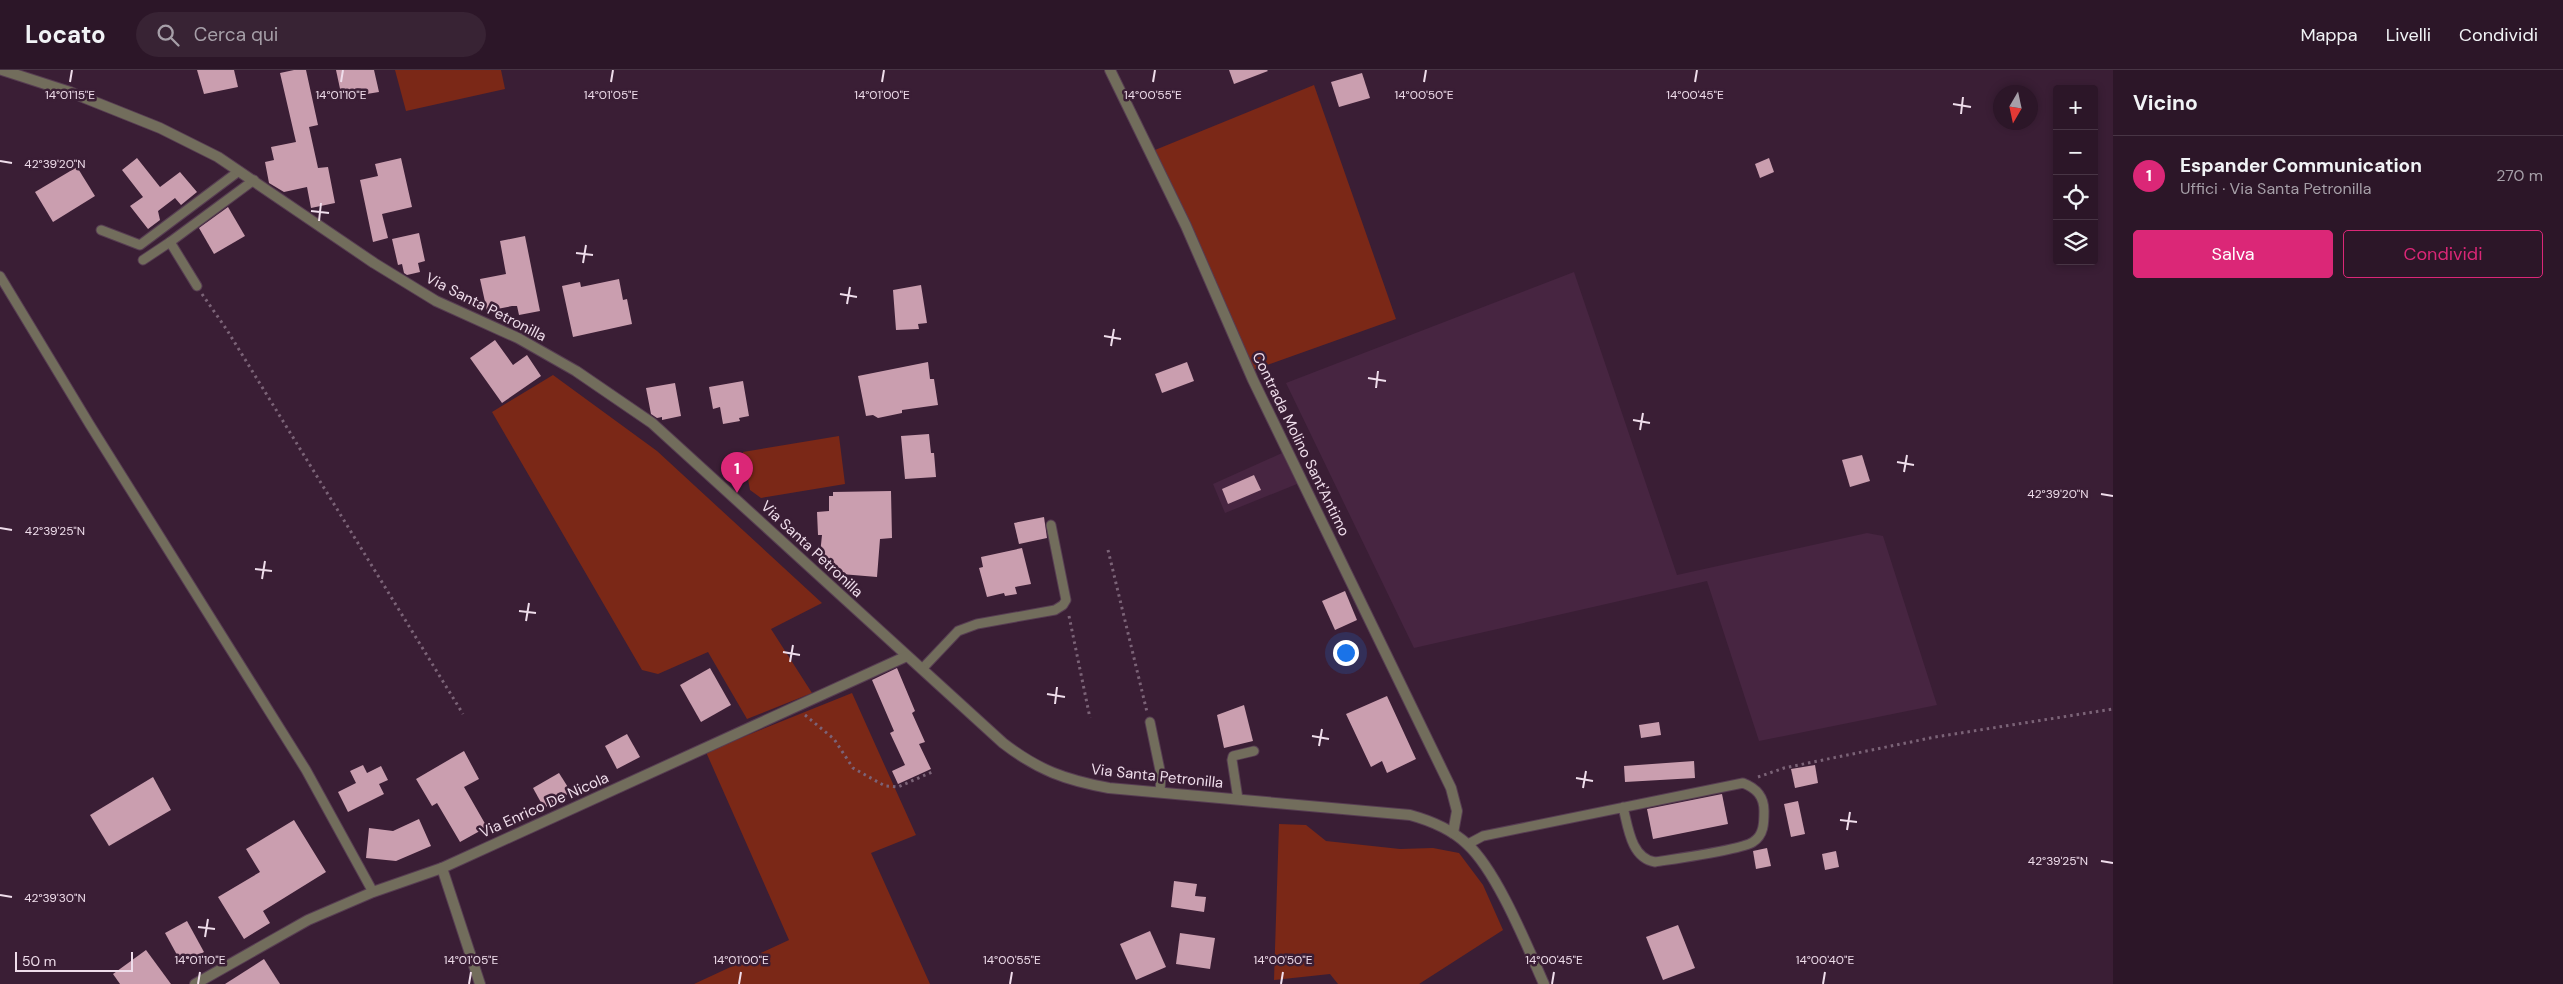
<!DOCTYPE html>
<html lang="it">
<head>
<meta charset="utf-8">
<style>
  :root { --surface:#2c1628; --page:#382334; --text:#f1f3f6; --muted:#a69fa8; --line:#483545; --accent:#db2777 }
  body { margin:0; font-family:"DM Sans",sans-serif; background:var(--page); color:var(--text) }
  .controls { position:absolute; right:15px; top:15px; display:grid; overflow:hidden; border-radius:5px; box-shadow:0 2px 8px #0003 }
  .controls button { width:45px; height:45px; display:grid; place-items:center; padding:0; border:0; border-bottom:1px solid var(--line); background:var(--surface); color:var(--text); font:25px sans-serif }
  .compass { position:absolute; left:1993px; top:15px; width:45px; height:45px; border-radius:50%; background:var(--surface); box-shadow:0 2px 8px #0003; rotate:189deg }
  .scale { position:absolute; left:15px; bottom:12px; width:118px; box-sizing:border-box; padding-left:5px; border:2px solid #efddeb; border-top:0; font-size:14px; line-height:18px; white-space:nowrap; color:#efddeb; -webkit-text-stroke:4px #3a1e35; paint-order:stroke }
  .you { position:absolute; left:1345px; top:582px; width:18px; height:18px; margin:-12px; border:4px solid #fff; border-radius:50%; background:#1a73e8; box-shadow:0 0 0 8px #1a73e833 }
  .badge { display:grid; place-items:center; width:32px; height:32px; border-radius:50%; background:var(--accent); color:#fff; font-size:16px; font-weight:700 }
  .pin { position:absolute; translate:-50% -41px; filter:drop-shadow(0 1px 2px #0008) }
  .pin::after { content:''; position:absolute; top:26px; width:18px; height:15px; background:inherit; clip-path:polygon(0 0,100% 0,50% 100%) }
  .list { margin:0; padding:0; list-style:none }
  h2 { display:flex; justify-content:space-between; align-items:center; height:65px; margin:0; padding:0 20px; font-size:21px }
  h2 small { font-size:16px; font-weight:400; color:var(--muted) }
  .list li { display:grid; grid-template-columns:32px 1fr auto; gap:15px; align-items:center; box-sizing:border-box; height:80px; padding:0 20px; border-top:1px solid var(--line) }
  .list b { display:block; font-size:19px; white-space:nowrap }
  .list p { margin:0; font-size:16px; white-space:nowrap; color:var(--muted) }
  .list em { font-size:16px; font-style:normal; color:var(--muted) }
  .actions { display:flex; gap:10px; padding:15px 20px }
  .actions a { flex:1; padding:11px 0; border:1px solid var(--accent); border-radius:5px; text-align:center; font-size:18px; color:var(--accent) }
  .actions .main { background:var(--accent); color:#fff }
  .icon { flex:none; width:28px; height:28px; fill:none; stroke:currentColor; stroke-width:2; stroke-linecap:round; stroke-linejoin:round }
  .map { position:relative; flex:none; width:2113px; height:914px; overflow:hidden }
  header { display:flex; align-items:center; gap:30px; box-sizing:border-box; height:70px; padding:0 25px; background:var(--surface); border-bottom:1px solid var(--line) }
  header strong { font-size:24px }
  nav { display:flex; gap:28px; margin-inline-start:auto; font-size:18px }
  .search { width:350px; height:45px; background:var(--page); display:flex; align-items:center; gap:12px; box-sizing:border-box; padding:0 18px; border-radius:28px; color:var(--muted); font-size:19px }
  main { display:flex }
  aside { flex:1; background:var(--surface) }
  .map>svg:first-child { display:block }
  .built { fill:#472541 }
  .green { fill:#7b2817 }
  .building { fill:#ca9eaf }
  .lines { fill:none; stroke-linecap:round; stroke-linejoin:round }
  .lane-casing { stroke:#573d52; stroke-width:11 }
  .street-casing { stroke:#573d52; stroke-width:12 }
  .path { stroke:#7b6377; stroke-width:3; stroke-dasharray:2.5 4; stroke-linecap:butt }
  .lane { stroke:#726d5c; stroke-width:9 }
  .street { stroke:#726d5c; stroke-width:10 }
  .ticks { fill:none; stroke:#efddeb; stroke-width:2 }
  .labels { text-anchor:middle; stroke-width:5; stroke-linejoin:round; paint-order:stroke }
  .street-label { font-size:15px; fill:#efddeb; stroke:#3a1e35 }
  .ticks-label { font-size:12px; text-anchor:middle; fill:#efddeb; stroke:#3a1e35; stroke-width:5; stroke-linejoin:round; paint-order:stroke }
</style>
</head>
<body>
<header>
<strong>Locato</strong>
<div class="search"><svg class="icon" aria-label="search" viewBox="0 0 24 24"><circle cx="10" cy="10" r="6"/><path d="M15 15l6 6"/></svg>Cerca qui</div>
<nav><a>Mappa</a><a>Livelli</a><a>Condividi</a></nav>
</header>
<main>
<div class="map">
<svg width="2113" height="914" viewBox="0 0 2113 914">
  <rect width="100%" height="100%" fill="#3a1e35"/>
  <!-- built -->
  <g class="built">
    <path d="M 1574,202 L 1677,505 L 1867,463 L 1883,466 L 1937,635 L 1759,671 L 1707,511 L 1414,578 L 1286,313 Z"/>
    <path d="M 1282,383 L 1297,414 L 1225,443 L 1213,414 Z"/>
  </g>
  <!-- green -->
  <g class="green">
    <path d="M 395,0 L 501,0 L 505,19 L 406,41 Z"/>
    <path d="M 1314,15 L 1396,249 L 1253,300 L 1155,80 Z"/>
    <path d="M 553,305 L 657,381 L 822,533 L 771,559 L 812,623 L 747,649 L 708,582 L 658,604 L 642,600 L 492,342 Z"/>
    <path d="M 839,366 L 845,414 L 761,428 L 750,420 L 743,382 Z"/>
    <path d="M 852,623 L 916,765 L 871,783 L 930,914 L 694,914 L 789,870 L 706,682 Z"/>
    <path d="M 1279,754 L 1306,755 L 1326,771 L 1400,779 L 1433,778 L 1459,783 L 1483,815 L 1503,860 L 1419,914 L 1338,914 L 1330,904 L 1274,910 Z"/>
  </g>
  <!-- building -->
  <g class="building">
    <path d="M 197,0 L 234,0 L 238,17 L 204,24 Z"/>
    <path d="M 294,0 L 306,0 L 318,55 L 309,57 L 318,98 L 328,97 L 335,133 L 311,138 L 307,117 L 284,122 L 269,113 L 265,92 L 274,90 L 271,77 L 296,72 L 280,3 Z"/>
    <path d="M 336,0 L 374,0 L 379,22 L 342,28 Z"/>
    <path d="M 1229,0 L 1267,0 L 1268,1 L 1234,14 Z"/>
    <path d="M 1362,3 L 1370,28 L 1339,37 L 1331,12 Z"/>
    <path d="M 137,88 L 160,117 L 180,102 L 197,122 L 181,135 L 175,128 L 158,141 L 160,150 L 148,159 L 130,136 L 143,127 L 122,100 Z"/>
    <path d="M 401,88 L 412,137 L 382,144 L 388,168 L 373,172 L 360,110 L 378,106 L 375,94 Z"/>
    <path d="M 1769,88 L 1774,102 L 1760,108 L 1755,94 Z"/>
    <path d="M 77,97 L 95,126 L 53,152 L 35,122 Z"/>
    <path d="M 228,137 L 245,166 L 214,184 L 199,158 Z"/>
    <path d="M 419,163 L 425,191 L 418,193 L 420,202 L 407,205 L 404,203 L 402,194 L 398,195 L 392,169 Z"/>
    <path d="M 525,166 L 540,241 L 519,245 L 517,236 L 512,236 L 487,241 L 480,209 L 506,204 L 500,171 Z"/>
    <path d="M 619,209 L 623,230 L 627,229 L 632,254 L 573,267 L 562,216 L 580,212 L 581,217 Z"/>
    <path d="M 921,215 L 927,253 L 918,254 L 919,259 L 896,260 L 893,220 Z"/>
    <path d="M 495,270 L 513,295 L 527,285 L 541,306 L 502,333 L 470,288 Z"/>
    <path d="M 928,292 L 930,309 L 934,309 L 938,335 L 902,340 L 902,343 L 878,348 L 873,345 L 866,346 L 858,306 Z"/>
    <path d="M 1187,292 L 1194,311 L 1162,323 L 1155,304 Z"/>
    <path d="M 743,311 L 749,346 L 739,348 L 740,351 L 723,354 L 720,337 L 713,339 L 709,317 Z"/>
    <path d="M 675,313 L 681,346 L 662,350 L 662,347 L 657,348 L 651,344 L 646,318 Z"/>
    <path d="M 929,364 L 931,383 L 934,383 L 936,407 L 905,409 L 901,366 Z"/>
    <path d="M 1862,385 L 1870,411 L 1850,417 L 1842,390 Z"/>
    <path d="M 1254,405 L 1261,420 L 1228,434 L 1222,419 Z"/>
    <path d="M 891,421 L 892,468 L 880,469 L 877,507 L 829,503 L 830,495 L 819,494 L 822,465 L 818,465 L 817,442 L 829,441 L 829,426 L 833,426 L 833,422 Z"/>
    <path d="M 1044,447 L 1047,468 L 1019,474 L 1014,453 Z"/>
    <path d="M 1022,478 L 1031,514 L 1015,517 L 1017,524 L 1005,526 L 1004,523 L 987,527 L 979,498 L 983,497 L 981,487 Z"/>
    <path d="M 1345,521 L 1357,550 L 1335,560 L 1322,531 Z"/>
    <path d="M 710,598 L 731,635 L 701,652 L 680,615 Z"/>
    <path d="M 897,598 L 915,641 L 912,643 L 925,672 L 919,674 L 931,699 L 898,714 L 892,701 L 905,695 L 890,663 L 894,661 L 872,610 Z"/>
    <path d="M 1387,626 L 1416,689 L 1387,703 L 1382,691 L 1371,697 L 1346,644 Z"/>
    <path d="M 1244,635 L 1253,671 L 1224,678 L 1217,645 Z"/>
    <path d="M 1659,652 L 1661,665 L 1641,668 L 1639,655 Z"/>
    <path d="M 627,664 L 640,687 L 617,699 L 605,676 Z"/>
    <path d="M 464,681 L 479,709 L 464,717 L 487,757 L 460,772 L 437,733 L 432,736 L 416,709 Z"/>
    <path d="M 1694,691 L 1695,708 L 1625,712 L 1624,696 Z"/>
    <path d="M 363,695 L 367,703 L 381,696 L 388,710 L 379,714 L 384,724 L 348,742 L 338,722 L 356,713 L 350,701 Z"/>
    <path d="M 1815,695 L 1818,713 L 1795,718 L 1791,699 Z"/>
    <path d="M 559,703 L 571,722 L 544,738 L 533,718 Z"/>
    <path d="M 153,707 L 171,740 L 109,776 L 90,745 Z"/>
    <path d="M 1722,724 L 1728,754 L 1653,769 L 1647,739 Z"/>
    <path d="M 1798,731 L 1805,764 L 1791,767 L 1784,734 Z"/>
    <path d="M 419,749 L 431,776 L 396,791 L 366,788 L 369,758 L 393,761 Z"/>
    <path d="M 294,750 L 326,802 L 263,841 L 270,853 L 244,869 L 218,827 L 260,802 L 246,779 Z"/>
    <path d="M 1767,778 L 1771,796 L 1756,799 L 1753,781 Z"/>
    <path d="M 1836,781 L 1839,797 L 1825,800 L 1822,784 Z"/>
    <path d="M 1174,811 L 1197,814 L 1195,826 L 1206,827 L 1204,842 L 1171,837 Z"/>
    <path d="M 187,851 L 204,882 L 182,894 L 165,863 Z"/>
    <path d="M 1678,855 L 1695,898 L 1663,910 L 1646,867 Z"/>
    <path d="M 1150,861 L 1166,897 L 1136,910 L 1120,874 Z"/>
    <path d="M 1180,863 L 1215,868 L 1210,899 L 1176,894 Z"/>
    <path d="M 146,880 L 171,914 L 120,914 L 113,904 Z"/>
    <path d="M 264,889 L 280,914 L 225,914 Z"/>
  </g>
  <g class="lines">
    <!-- lane casing -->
    <g class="lane-casing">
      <g id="lane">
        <path d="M 101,160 L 140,175 L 239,101"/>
        <path d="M 143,190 L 170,172"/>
        <path d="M 0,206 L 90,355 L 306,700 L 373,822"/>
        <path d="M 197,216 L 170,172 L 254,110"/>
        <path d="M 922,599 L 958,561 L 977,554 L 1055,540 L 1063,535 L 1066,530 L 1051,455"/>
        <path d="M 1150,652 L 1161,705 L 1160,722"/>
        <path d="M 1238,729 L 1232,690 L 1233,686 L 1254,681"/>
        <path d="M 1468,774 L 1483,766 L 1743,713 C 1756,718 1764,726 1764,741 C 1764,753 1764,765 1753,772 C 1741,780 1674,789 1655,792 C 1631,788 1628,757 1623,737"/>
      </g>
    </g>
    <!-- street casing -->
    <g class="street-casing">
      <g id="street">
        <path d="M 2,0 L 70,22 L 160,58 L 218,87 L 374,193 L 436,231 L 518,268 L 576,301 L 652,353 L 1003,673 C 1038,700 1065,710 1109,718 L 1410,745 C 1432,751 1451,759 1467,774 C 1497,801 1527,876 1544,914"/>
        <path d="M 1110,0 L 1186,156 L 1253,310 L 1451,718 L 1457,741 L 1453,763"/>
        <path d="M 442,798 L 480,914"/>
        <path d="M 195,914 L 308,850 L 373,822 L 442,798 L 907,586"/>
      </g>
    </g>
    <!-- path -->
    <g class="path">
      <path d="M 202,224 L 227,260 L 463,644"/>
      <path d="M 1108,480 L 1147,642"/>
      <path d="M 1069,546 L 1090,648"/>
      <path d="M 805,645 L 834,669 L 853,698 L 885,716 L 898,717 L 932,702"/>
      <path d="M 1758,707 L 1784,698 L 1935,667 L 2113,639"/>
    </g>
    <!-- lane -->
    <use href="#lane" class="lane"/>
    <!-- street -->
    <use href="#street" class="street"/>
  </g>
  <!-- ticks -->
  <path class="ticks" d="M 70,12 L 72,0M 341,12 L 343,0M 611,12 L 613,0M 882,12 L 884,0M 1153,12 L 1155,0M 1424,12 L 1426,0M 1695,12 L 1697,0M 1953,34 L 1971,37M 1961,44 L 1963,27M 0,91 L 12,93M 311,141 L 329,143M 319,151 L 321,133M 576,183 L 593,185M 583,193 L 586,175M 840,224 L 857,227M 847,234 L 850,217M 1104,266 L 1121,269M 1111,276 L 1114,259M 1368,308 L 1386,311M 1376,318 L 1378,301M 1633,350 L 1650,353M 1640,360 L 1643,343M 1897,392 L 1914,395M 1904,402 L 1907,385M 2101,424 L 2113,426M 0,458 L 12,460M 255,499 L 272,501M 262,509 L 265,491M 519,541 L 536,543M 526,551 L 529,533M 783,582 L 800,585M 790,592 L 793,575M 1047,624 L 1065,627M 1055,634 L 1057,617M 1312,666 L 1329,669M 1319,676 L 1322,659M 1576,708 L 1593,711M 1583,718 L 1586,701M 1840,750 L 1857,752M 1847,760 L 1850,742M 2101,791 L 2113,793M 0,825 L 12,827M 198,857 L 215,859M 205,867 L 208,849M 198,914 L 200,902M 469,914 L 471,902M 739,914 L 741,902M 1010,914 L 1012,902M 1281,914 L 1283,902M 1552,914 L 1554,902M 1823,914 L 1825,902"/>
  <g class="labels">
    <!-- street labels -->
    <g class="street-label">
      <text transform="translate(486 237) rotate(27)" y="5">Via Santa Petronilla</text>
      <text transform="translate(1301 374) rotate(64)" y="5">Contrada Molino Sant'Antimo</text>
      <text transform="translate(812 479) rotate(43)" y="5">Via Santa Petronilla</text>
      <text transform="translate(1157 706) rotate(6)" y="5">Via Santa Petronilla</text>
      <text transform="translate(544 735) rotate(-24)" y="5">Via Enrico De Nicola</text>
    </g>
  </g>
  <g class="ticks-label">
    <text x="70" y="29">14°01'15"E</text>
    <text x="341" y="29">14°01'10"E</text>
    <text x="611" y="29">14°01'05"E</text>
    <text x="882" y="29">14°01'00"E</text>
    <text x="1153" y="29">14°00'55"E</text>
    <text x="1424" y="29">14°00'50"E</text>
    <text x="1695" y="29">14°00'45"E</text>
    <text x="55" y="98">42°39'20"N</text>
    <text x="2058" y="428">42°39'20"N</text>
    <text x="55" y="465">42°39'25"N</text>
    <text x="2058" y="795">42°39'25"N</text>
    <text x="55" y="832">42°39'30"N</text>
    <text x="200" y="894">14°01'10"E</text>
    <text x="471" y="894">14°01'05"E</text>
    <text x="741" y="894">14°01'00"E</text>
    <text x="1012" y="894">14°00'55"E</text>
    <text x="1283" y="894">14°00'50"E</text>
    <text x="1554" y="894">14°00'45"E</text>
    <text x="1825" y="894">14°00'40"E</text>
  </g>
</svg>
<div class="controls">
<button>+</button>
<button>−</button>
<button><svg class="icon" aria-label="locate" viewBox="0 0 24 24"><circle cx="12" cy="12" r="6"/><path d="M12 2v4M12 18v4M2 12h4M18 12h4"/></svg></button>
<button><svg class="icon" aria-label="layers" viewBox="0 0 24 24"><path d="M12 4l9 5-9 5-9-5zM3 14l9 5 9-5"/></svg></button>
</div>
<svg class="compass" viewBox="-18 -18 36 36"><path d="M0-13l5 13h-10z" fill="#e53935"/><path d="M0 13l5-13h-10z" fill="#a69fa8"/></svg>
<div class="scale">50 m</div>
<div class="you"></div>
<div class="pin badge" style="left:737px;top:423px">1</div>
</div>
<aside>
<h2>Vicino<small></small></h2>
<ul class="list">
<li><span class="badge">1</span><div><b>Espander Communication</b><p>Uffici · Via Santa Petronilla</p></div><em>270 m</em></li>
</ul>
<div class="actions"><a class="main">Salva</a><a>Condividi</a></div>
</aside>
</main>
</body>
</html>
